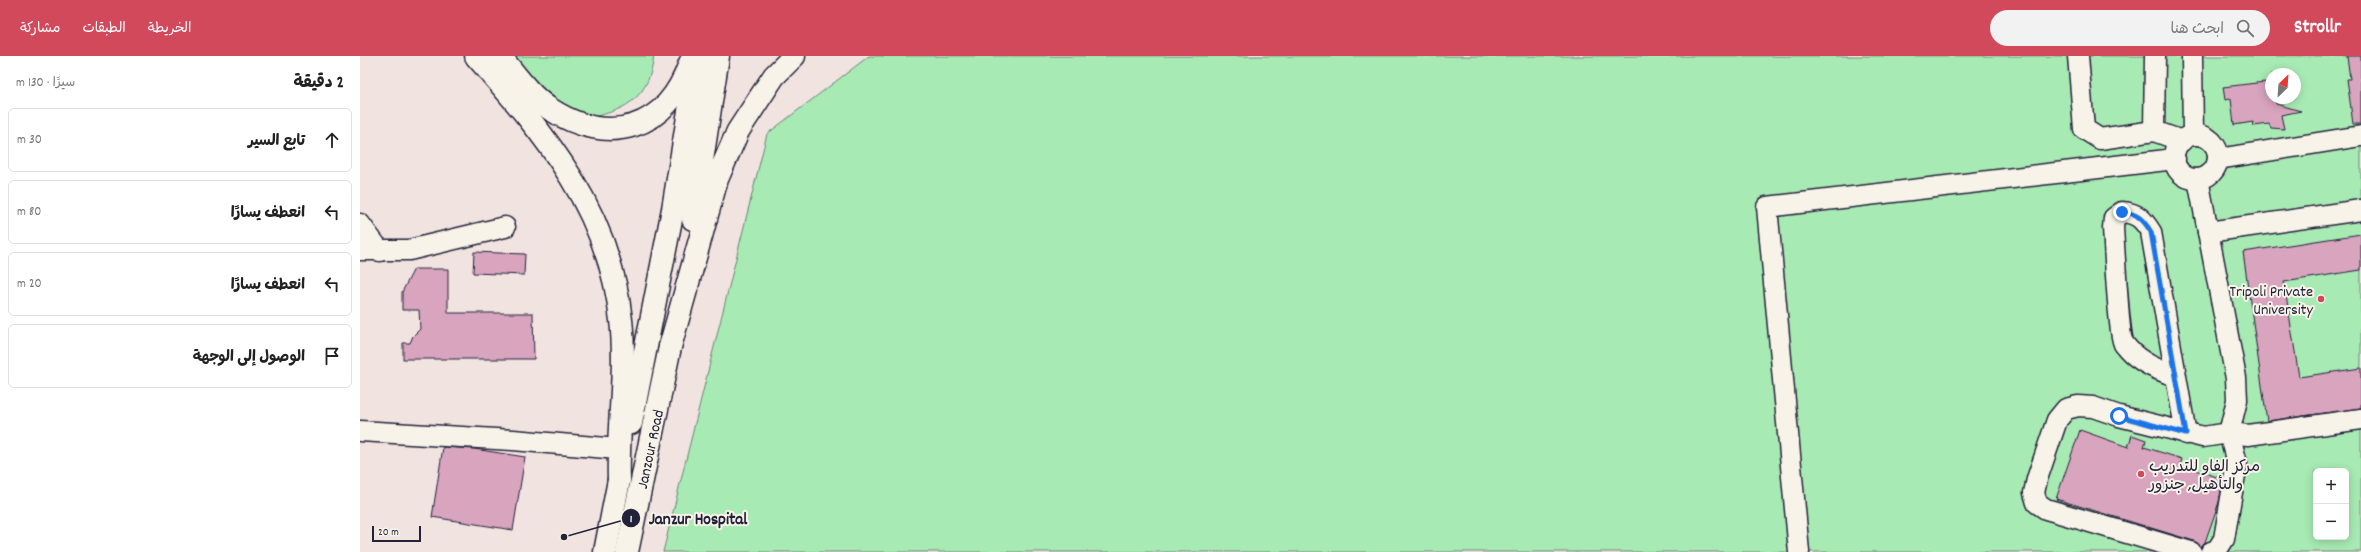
<!DOCTYPE html>
<html lang="ar">
<head>
<meta charset="utf-8">
<style>
  :root { --surface:#fff; --page:#f2f2f2; --text:#222; --muted:#767676; --line:#e0e0e0; --accent:#d1495b }
  body { margin:0; font-family:Dekko,"Playpen Sans Arabic",sans-serif; background:var(--page); color:var(--text); direction:rtl }
  .controls { position:absolute; right:12px; bottom:12px; display:grid; overflow:hidden; border-radius:6px; box-shadow:0 2px 10px #0003 }
  .controls button { width:36px; height:36px; display:grid; place-items:center; padding:0; border:0; border-bottom:1px solid var(--line); background:var(--surface); color:var(--text); font:20px sans-serif }
  .compass { position:absolute; left:1905px; top:12px; width:36px; height:36px; border-radius:50%; background:var(--surface); box-shadow:0 2px 10px #0003; rotate:25deg }
  .scale { position:absolute; left:12px; bottom:10px; width:49px; box-sizing:border-box; padding-left:4px; border:2px solid #22223b; border-top:0; font-size:11px; line-height:14px; white-space:nowrap; color:#22223b; -webkit-text-stroke:3px #f7f3e8; paint-order:stroke }
  .stop { position:absolute; width:12px; height:12px; margin:-9px; border:3px solid #1a73e8; border-radius:50%; background:#fff }
  .stop.end { background:#1a73e8; border-color:#fff; box-shadow:0 1px 4px #0008 }
  .list { margin:0; padding:0; list-style:none }
  h2 { display:flex; justify-content:space-between; align-items:center; height:52px; margin:0; padding:0 16px; font-size:17px }
  h2 small { font-size:13px; font-weight:400; color:var(--muted) }
  .list li { display:grid; grid-template-columns:26px 1fr auto; gap:12px; align-items:center; box-sizing:border-box; height:64px; margin:0 8px 8px; padding:0 8px; border:1px solid var(--line); border-radius:6px }
  .list b { display:block; font-size:15px; white-space:nowrap }
  .list em { font-size:13px; font-style:normal; color:var(--muted) }
  .icon { flex:none; width:22px; height:22px; fill:none; stroke:currentColor; stroke-width:2; stroke-linecap:round; stroke-linejoin:round }
  .map { position:relative; flex:none; width:2001px; height:496px; overflow:hidden; direction:ltr }
  header { display:flex; align-items:center; gap:24px; box-sizing:border-box; height:56px; padding:0 20px; background:var(--accent); color:#fff }
  header strong { font-size:19px }
  nav { display:flex; gap:22px; margin-inline-start:auto; font-size:14px }
  .search { width:280px; height:36px; background:var(--page); display:flex; align-items:center; gap:10px; box-sizing:border-box; padding:0 14px; border-radius:22px; color:var(--muted); font-size:15px }
  main { display:flex }
  aside { flex:1; background:var(--surface) }
  .map>svg:first-child { display:block }
  .green { fill:#a8eab3; stroke:#658677; fill-rule:evenodd }
  .building { fill:#d8a4be; stroke:#22223b }
  .lines { fill:none; stroke-linecap:round; stroke-linejoin:round }
  .minor-casing { stroke:#22223b; stroke-width:23 }
  .major-casing { stroke:#22223b; stroke-width:25 }
  .highway-casing { stroke:#22223b; stroke-width:25 }
  .minor { stroke:#f7f3e8; stroke-width:20 }
  .major { stroke:#f7f3e8; stroke-width:22 }
  .highway { stroke:#f7f3e8; stroke-width:22 }
  .route { stroke:#1a73e8; stroke-width:5 }
  .poi-dot { fill:#d1495b; stroke:#f7f3e8; stroke-width:1.5 }
  .labels { text-anchor:middle; stroke-width:4; stroke-linejoin:round; paint-order:stroke }
  .poi-label { font-size:16px; fill:#22223b; stroke:#f7f3e8; text-anchor:end }
  .street-label { font-size:16px; fill:#22223b; stroke:#f7f3e8 }
  .leader { fill:none; stroke:#22223b; stroke-width:1.5 }
  .callout-dot { fill:#22223b; stroke:#f7f3e8; stroke-width:1.5 }
  .mark-label { font-size:12px; text-anchor:middle; font-weight:bold; fill:#fff }
  .callout-label { font-size:17px; text-anchor:middle; font-weight:bold; fill:#22223b; stroke:#f7f3e8; stroke-width:4; stroke-linejoin:round; paint-order:stroke }
</style>
</head>
<body>
<header>
<strong>Strollr</strong>
<div class="search"><svg class="icon" aria-label="search" viewBox="0 0 24 24"><circle cx="10" cy="10" r="6"/><path d="M15 15l6 6"/></svg>ابحث هنا</div>
<nav><a>الخريطة</a><a>الطبقات</a><a>مشاركة</a></nav>
</header>
<main>
<div class="map">
<svg width="2001" height="496" viewBox="0 0 2001 496">
  <rect width="100%" height="100%" fill="#f1e3e0"/>
  <filter id="ink" filterUnits="userSpaceOnUse"><feTurbulence type="fractalNoise" baseFrequency=".025" numOctaves="2"/><feDisplacementMap in="SourceGraphic" scale="8" xChannelSelector="R" yChannelSelector="G"/><feConvolveMatrix kernelMatrix="1 2 1 2 8 2 1 2 1" color-interpolation-filters="sRGB"/></filter>
  <g filter="url(#ink)">
    <!-- green -->
    <g class="green">
      <path d="M 140,0 L 294,0 C 288,51 255,57 212,65 Z"/>
      <path d="M 509,0 L 2001,0 L 2001,496 L 303,496 L 407,78 ZM 1911,18 L 1935,18 L 1935,42 L 1911,42 ZM 1956,415 L 1986,415 L 1986,481 L 1956,481 Z"/>
    </g>
    <!-- building -->
    <g class="building">
      <path d="M 1987,0 L 2001,0 L 2001,68 L 1993,68 L 1987,23 L 1990,23 Z"/>
      <path d="M 1905,26 L 1906,36 L 1911,36 L 1911,42 L 1915,42 L 1916,48 L 1941,55 L 1921,59 L 1924,73 L 1911,72 L 1909,68 L 1894,70 L 1893,66 L 1874,69 L 1871,43 L 1865,44 L 1863,31 Z"/>
      <path d="M 2001,178 L 2001,214 L 1924,226 L 1939,321 L 2001,312 L 2001,352 L 1907,365 L 1883,196 Z"/>
      <path d="M 114,196 L 165,198 L 164,219 L 113,217 Z"/>
      <path d="M 54,213 L 88,213 L 88,257 L 173,257 L 174,303 L 43,303 L 43,287 L 50,287 L 53,280 L 60,273 L 59,254 L 42,254 L 42,236 Z"/>
      <path d="M 1720,374 L 1768,391 L 1772,379 L 1786,384 L 1784,391 L 1822,403 L 1820,409 L 1863,423 L 1859,446 L 1845,486 L 1841,491 L 1834,485 L 1696,443 Z"/>
      <path d="M 83,391 L 114,393 L 165,401 L 153,474 L 72,461 Z"/>
    </g>
    <g class="lines">
      <!-- minor casing -->
      <g class="minor-casing">
        <g id="minor">
          <path d="M 1718,0 L 1724,73 L 1740,83 L 1794,75 L 1822,85"/>
          <path d="M 1832,0 L 1833,79"/>
          <path d="M 1794,75 L 1795,0"/>
          <circle cx="1836" cy="101" r="22"/>
          <path d="M 1858,103 L 2001,80"/>
          <path d="M 1838,123 L 1876,322 L 1877,344 L 1869,377 L 1877,407 L 1864,483 L 1857,494 L 1851,496"/>
          <path d="M 0,168 L 20,195"/>
          <path d="M 1848,176 L 2001,154"/>
          <path d="M 0,194 L 49,194 L 145,171"/>
          <path d="M 1816,320 C 1797,314 1776,305 1764,288 C 1759,282 1754,187 1753,172 L 1754,162 L 1762,156 C 1777,157 1783,163 1791,176 L 1826,378"/>
          <path d="M 0,375 L 153,384 L 258,393"/>
          <path d="M 1439,496 L 1407,151 L 1815,103"/>
          <path d="M 1831,496 L 1686,453 L 1677,447 L 1674,437 L 1677,423 L 1697,364 L 1706,353 L 1718,350 L 1733,351 L 1759,360 L 1843,381 L 1869,377 L 1888,379 L 2001,363"/>
        </g>
      </g>
      <!-- major casing -->
      <g class="major-casing">
        <g id="major">
          <path d="M 245,496 L 259,424"/>
          <path d="M 267,496 L 310,291"/>
        </g>
      </g>
      <!-- highway casing -->
      <g class="highway-casing">
        <g id="highway">
          <path d="M 116,0 C 186,80 249,153 261,264 C 267,317 257,371 259,424"/>
          <path d="M 140,0 C 155,18 170,40 190,53 C 249,91 307,74 330,7"/>
          <path d="M 333,163 L 358,0"/>
          <path d="M 310,291 L 357,123 L 378,75 L 414,20 L 434,0"/>
          <path d="M 271,367 L 313,153 L 338,0"/>
        </g>
      </g>
      <!-- minor -->
      <use href="#minor" class="minor"/>
      <!-- major -->
      <use href="#major" class="major"/>
      <!-- highway -->
      <use href="#highway" class="highway"/>
    </g>
  </g>
  <g class="lines" filter="url(#ink)">
    <!-- route -->
    <path class="route" d="M 1759,360 L 1826,378 L 1791,176 C 1783,163 1777,157 1762,156"/>
  </g>
  <!-- markers -->
  <g class="poi-dot">
    <circle cx="1961" cy="243" r="4"/>
    <circle cx="1781" cy="418" r="4"/>
  </g>
  <g class="labels">
    <!-- poi labels -->
    <g class="poi-label">
      <text x="1953" y="240">Tripoli Private<tspan x="1953" dy="18">University</tspan></text>
      <text x="1789" y="415" text-anchor="start">مركز الفاو للتدريب<tspan x="1789" dy="18">والتأهيل, جنزور</tspan></text>
    </g>
    <!-- street labels -->
    <g class="street-label">
      <text transform="translate(289 393) rotate(-78)" y="6">Janzour Road</text>
    </g>
  </g>
  <!-- callouts -->
  <path class="leader" d="M204 481L271 462"/>
  <g class="callout-dot">
    <circle cx="204" cy="481" r="4"/>
    <circle cx="271" cy="462" r="10"/>
  </g>
  <g class="mark-label">
    <text x="271" y="466">1</text>
  </g>
  <g class="callout-label">
    <text x="338" y="468">Janzur Hospital</text>
  </g>
</svg>
<div class="controls">
<button>+</button>
<button>−</button>
</div>
<svg class="compass" viewBox="-18 -18 36 36"><path d="M0-13l5 13h-10z" fill="#e53935"/><path d="M0 13l5-13h-10z" fill="#767676"/></svg>
<div class="scale">20 m</div>
<div class="stop" style="left:1759px;top:360px"></div>
<div class="stop end" style="left:1762px;top:156px"></div>
</div>
<aside>
<h2>2 دقيقة<small>سيرًا · 130 m</small></h2>
<ul class="list">
<li><svg class="icon" aria-label="ahead" viewBox="0 0 24 24"><path d="M12 20V5M6 11l6-6 6 6"/></svg><div><b>تابع السير</b></div><em>30 m</em></li>
<li><svg class="icon" aria-label="left" viewBox="0 0 24 24"><path d="M17 20v-9H6M10 6l-5 5 5 5"/></svg><div><b>انعطف يسارًا</b></div><em>80 m</em></li>
<li><svg class="icon" aria-label="left" viewBox="0 0 24 24"><path d="M17 20v-9H6M10 6l-5 5 5 5"/></svg><div><b>انعطف يسارًا</b></div><em>20 m</em></li>
<li><svg class="icon" aria-label="arrive" viewBox="0 0 24 24"><path d="M6 21V4h12l-3 4 3 4H6"/></svg><div><b>الوصول إلى الوجهة</b></div></li>
</ul>
</aside>
</main>
</body>
</html>
